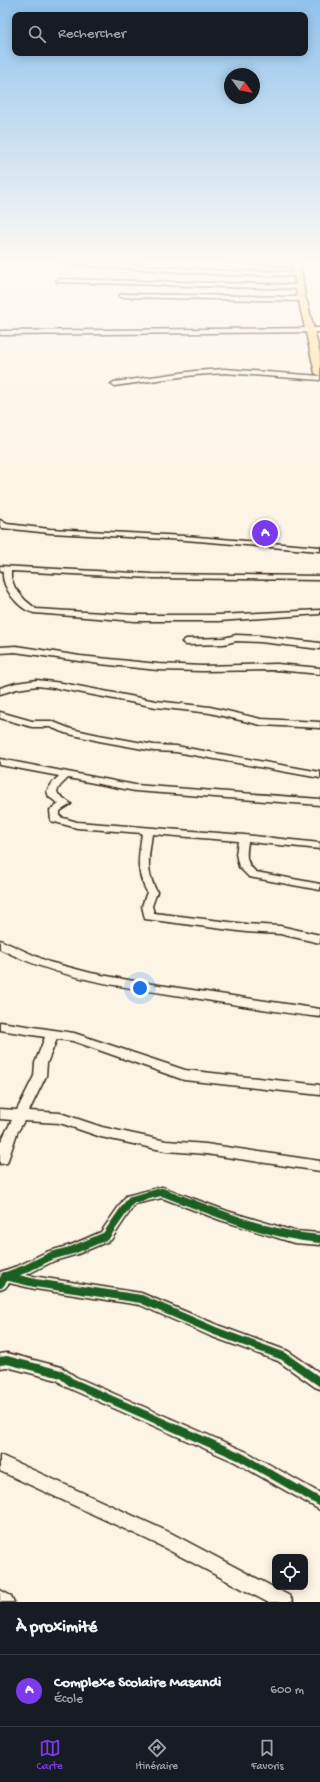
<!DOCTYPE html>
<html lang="fr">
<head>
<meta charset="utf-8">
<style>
  :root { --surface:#171b24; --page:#20242c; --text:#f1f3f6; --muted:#9ea1a6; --line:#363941; --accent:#7c3aed }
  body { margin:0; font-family:"Gochi Hand",sans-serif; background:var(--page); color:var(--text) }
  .controls { position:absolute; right:12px; bottom:12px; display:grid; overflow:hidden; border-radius:8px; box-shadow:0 2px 10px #0003 }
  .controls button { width:36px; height:36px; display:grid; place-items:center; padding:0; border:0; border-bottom:1px solid var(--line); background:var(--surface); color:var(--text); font:20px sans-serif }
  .compass { position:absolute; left:224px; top:68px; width:36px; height:36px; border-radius:50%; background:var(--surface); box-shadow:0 2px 10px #0003; rotate:123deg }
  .you { position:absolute; left:140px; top:988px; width:14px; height:14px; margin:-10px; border:3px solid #fff; border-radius:50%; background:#1a73e8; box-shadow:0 0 0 6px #1a73e833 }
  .badge { display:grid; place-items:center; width:26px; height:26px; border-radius:50%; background:var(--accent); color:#fff; font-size:13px; font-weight:700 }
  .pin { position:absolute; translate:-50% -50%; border:2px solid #fff; box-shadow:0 1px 4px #0006 }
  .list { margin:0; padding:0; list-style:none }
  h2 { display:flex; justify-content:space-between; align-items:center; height:52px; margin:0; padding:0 16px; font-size:17px }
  h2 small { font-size:13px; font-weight:400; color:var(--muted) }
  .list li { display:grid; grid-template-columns:26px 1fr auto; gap:12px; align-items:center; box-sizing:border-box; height:72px; padding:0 16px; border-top:1px solid var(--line) }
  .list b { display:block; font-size:15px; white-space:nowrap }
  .list p { margin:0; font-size:13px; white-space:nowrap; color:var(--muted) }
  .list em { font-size:13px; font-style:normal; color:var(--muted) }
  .icon { flex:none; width:22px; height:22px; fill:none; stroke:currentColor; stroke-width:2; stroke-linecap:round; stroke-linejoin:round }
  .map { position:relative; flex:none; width:320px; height:1602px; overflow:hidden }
  .search { position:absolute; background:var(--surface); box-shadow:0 2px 10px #0003; left:12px; right:12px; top:12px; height:44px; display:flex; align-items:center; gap:10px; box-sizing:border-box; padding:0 14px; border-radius:8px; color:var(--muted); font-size:15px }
  .sheet { height:124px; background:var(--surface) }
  nav { display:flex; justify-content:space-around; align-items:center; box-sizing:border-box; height:56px; border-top:1px solid var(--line); background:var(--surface); font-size:11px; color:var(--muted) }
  nav a { display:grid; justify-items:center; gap:2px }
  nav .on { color:var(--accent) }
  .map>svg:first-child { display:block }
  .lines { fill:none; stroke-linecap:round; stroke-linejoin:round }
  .minor-casing { stroke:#3b2a1e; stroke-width:3 }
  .highway-casing { stroke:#3b2a1e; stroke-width:3 }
  .minor { fill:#fcf5e5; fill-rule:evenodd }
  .highway { fill:#fedd96; fill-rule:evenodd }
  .cycleway-far1-casing { stroke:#fcf5e5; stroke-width:8 }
  .cycleway-casing { stroke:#fcf5e5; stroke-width:10 }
  .cycleway-far1 { stroke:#1b5e20; stroke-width:6 }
  .cycleway { stroke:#1b5e20; stroke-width:8 }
</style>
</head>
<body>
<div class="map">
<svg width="320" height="1602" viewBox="0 0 320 1602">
  <rect width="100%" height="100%" fill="#fcf5e5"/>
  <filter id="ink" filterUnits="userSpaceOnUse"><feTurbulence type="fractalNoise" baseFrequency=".025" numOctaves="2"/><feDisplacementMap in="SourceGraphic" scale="8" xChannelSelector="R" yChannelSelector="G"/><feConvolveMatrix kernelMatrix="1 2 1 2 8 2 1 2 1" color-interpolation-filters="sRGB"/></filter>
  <g filter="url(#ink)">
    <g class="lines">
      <!-- minor casing -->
      <g class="minor-casing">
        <g id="minor">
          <path d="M 66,261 L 227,271 L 298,272 L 301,274 L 298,276 L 227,275 L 64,264 L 64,262 Z"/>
          <path d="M 221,261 L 295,263 L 298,265 L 295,267 Z"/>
          <path d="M 59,279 L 300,285 L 303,287 L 300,289 L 57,282 L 56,281 Z"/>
          <path d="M 122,294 L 301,297 L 304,299 L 301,301 L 120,297 L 119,296 Z"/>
          <path d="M 320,328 L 320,332 L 0,335 L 0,331 Z"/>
          <path d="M 225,369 L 320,376 L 320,380 L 225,373 L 195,375 L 114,386 L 111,384 L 114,382 L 195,371 Z"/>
          <path d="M 0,520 L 7,524 L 50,529 L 185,536 L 320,547 L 320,551 L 185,540 L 50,533 L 2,528 L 0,526 Z"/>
          <path d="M 0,566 L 152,574 L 320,576 L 320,580 L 152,578 L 11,571 L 11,578 L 15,588 L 25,600 L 36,609 L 135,615 L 219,615 L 320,610 L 320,614 L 219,621 L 135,621 L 34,613 C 18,609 1,587 3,571 L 0,570 Z"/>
          <path d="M 236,635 L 260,636 L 320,643 L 320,649 L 260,642 L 236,641 L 224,644 L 186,645 L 182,642 L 186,639 L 224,638 Z"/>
          <path d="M 16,646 L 80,656 L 158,664 L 202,666 L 277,664 L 320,668 L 320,674 L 277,670 L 202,671 L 158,670 L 100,664 L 15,652 L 0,653 L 0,647 Z"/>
          <path d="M 37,680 L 62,683 L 156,701 L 210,707 L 261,719 L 320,722 L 320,728 L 261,725 L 210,713 L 156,707 L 62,689 L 37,686 L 17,689 L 0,694 L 0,688 L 16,683 Z"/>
          <path d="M 0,712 L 32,721 L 51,721 L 71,729 L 99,735 L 154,745 L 176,746 L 320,772 L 320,778 L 176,752 L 154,751 L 99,741 L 65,733 L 50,727 L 32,727 L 0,718 Z"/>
          <path d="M 0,759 L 135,785 L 320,799 L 320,805 L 135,791 L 68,778 L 60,786 L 57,791 L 58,794 L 71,804 L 60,811 L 60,817 L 77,822 L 244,835 L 320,843 L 320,849 L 248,842 C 246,856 245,862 256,872 L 320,884 L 320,890 L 249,877 L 239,867 L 236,854 L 238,841 L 152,834 C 149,857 145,870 157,892 L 152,906 L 154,913 L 246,924 L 280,926 L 320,935 L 320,943 L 280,934 L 246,932 L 145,919 L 142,906 L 147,892 C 135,870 139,857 142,833 L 77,828 L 51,821 L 50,810 L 59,804 L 49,797 L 47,791 L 53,782 L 59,776 L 0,765 Z"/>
          <path d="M 0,940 L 49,962 L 91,973 L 139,982 L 320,1009 L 320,1017 C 276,1012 232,1004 188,997 C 123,987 59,979 0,949 Z"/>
          <path d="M 0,1022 L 74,1033 L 185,1070 L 320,1085 L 320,1095 L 184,1080 L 73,1041 L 57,1039 L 47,1063 L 46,1076 L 29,1111 L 60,1113 L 102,1127 L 166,1141 L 206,1144 L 320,1161 L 320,1171 L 206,1154 L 166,1151 L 101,1137 L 60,1123 L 24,1121 L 17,1133 L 7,1163 L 0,1164 L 0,1143 L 12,1120 L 0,1119 L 0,1109 L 17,1110 L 34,1076 L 35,1063 L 45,1037 L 0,1030 Z"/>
          <path d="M 162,1187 L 227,1211 L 294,1231 L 320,1233 L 320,1245 L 294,1243 L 220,1220 L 162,1198 L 135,1204 L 111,1240 L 78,1254 L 54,1261 L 26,1275 L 141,1293 L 220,1326 L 288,1351 L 320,1373 L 320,1389 L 315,1387 L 278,1361 L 210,1336 L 140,1305 L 35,1289 L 9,1283 L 5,1288 L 0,1290 L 0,1272 L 20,1265 L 46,1252 L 71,1245 L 101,1232 L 126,1196 Z"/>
          <path d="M 7,1353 L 61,1367 L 76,1377 L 247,1452 L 320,1493 L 320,1510 L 235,1462 L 66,1387 L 57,1380 L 7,1367 L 0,1368 L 0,1354 Z"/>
          <path d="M 0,1455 L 171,1533 L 290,1596 L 293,1602 L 267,1602 L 159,1545 L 0,1471 Z"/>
          <path d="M 0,1590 L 11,1596 L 14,1602 L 0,1602 Z"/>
        </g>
      </g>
      <!-- highway casing -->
      <g class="highway-casing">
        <path id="highway" d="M 290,261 L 298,261 L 302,274 L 305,298 L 307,301 L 320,354 L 320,376 L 315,373 L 299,302 L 297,299 L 294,274 Z"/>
      </g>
      <!-- minor -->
      <use href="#minor" class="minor"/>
      <!-- highway -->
      <use href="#highway" class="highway"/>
      <!-- cycleway-far1 casing -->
      <g class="cycleway-far1-casing">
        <path id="cycleway-far1" d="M 158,1193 L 165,1193"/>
      </g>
      <!-- cycleway casing -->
      <g class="cycleway-casing">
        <g id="cycleway">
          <path d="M 162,1192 C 213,1211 266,1235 320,1239"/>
          <path d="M 5,1276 L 35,1283 L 141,1299 L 215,1331 L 283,1356 L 320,1382"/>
          <path d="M 0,1284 L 6,1276 L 25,1269 L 51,1256 L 73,1250 L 106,1236 L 131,1200 L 161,1192"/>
          <path d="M 0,1361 L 7,1360 L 61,1374 L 71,1382 L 241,1457 L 320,1502"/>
        </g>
      </g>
      <!-- cycleway-far1 -->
      <use href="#cycleway-far1" class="cycleway-far1"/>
      <!-- cycleway -->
      <use href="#cycleway" class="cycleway"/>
    </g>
  </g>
  <!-- sky -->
  <linearGradient id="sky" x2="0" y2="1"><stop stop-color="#8fc2ee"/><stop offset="0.54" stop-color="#fefaf3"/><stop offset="1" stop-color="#fefaf3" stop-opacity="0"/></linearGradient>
  <rect width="320" height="485" fill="url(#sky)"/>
</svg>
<div class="controls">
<button><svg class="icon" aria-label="locate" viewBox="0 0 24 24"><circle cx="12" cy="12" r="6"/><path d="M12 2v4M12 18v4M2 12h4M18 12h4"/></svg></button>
</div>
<svg class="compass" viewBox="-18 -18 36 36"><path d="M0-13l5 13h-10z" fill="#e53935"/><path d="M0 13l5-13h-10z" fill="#9ea1a6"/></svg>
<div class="you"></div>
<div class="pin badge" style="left:265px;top:533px">A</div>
<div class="search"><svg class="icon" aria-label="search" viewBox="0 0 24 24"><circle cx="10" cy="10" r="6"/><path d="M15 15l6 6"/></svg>Rechercher</div>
</div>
<section class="sheet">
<h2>À proximité<small></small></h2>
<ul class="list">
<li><span class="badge">A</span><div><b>Complexe Scolaire Masandi</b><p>École</p></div><em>600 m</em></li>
</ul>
</section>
<nav>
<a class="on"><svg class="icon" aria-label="map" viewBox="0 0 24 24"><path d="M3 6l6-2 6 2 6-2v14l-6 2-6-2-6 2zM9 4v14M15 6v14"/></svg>Carte</a>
<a><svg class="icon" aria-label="directions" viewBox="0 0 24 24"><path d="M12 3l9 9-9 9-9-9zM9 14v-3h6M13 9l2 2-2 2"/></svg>Itinéraire</a>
<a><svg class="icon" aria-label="saved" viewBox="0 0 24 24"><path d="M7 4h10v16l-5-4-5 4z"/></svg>Favoris</a>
</nav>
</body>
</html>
